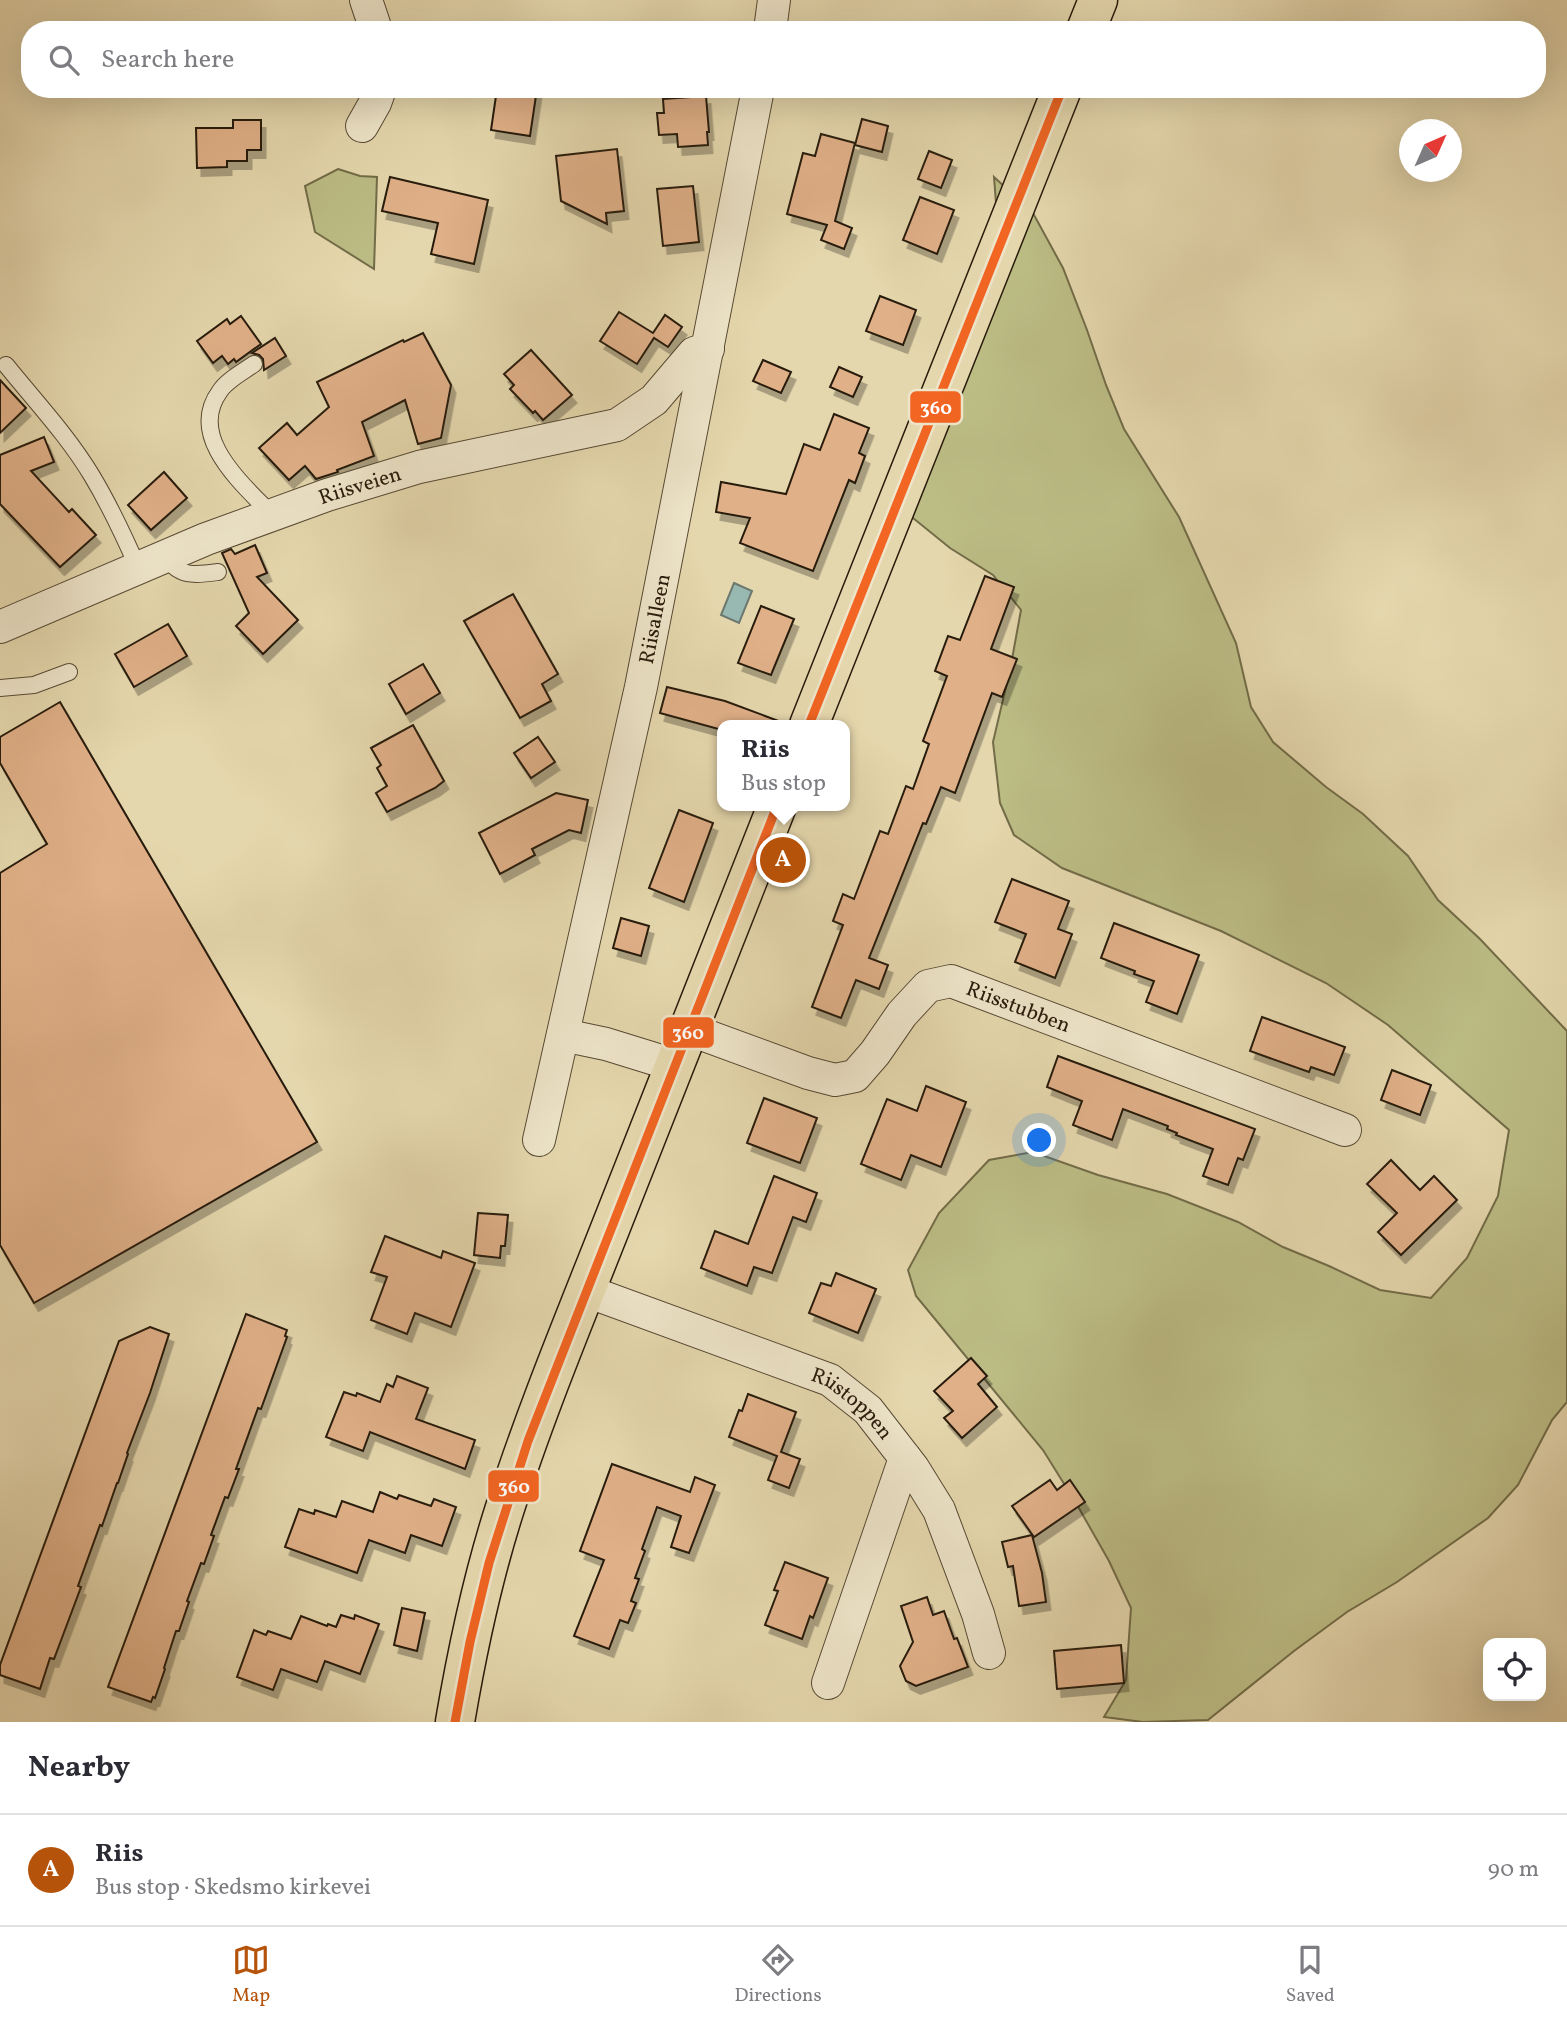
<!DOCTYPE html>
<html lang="en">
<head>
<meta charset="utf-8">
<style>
  :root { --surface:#fff; --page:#f2f2f3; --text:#2b2b33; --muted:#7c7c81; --line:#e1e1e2; --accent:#b45309 }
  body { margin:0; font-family:Vollkorn,serif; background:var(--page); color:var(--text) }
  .controls { position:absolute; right:21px; bottom:21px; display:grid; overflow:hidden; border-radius:14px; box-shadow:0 7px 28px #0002 }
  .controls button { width:63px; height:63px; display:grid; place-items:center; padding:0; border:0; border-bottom:2px solid var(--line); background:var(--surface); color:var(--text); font:35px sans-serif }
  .compass { position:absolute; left:1399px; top:119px; width:63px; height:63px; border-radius:50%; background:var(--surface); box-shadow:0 7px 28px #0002; rotate:45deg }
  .you { position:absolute; left:1040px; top:1141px; width:24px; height:24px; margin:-18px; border:5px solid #fff; border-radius:50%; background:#1a73e8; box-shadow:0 0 0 10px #1a73e833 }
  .badge { display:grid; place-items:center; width:46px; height:46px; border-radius:50%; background:var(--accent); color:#fff; font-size:23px; font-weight:700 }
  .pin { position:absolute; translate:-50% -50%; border:4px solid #fff; box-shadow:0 2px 7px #0006 }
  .popup { position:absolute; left:717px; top:720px; width:133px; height:91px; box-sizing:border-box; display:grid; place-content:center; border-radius:14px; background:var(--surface); filter:drop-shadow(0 2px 5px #0005); font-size:23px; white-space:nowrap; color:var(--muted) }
  .popup b { font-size:26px; color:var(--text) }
  .popup::after { content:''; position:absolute; left:50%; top:100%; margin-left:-14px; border:14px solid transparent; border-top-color:var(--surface) }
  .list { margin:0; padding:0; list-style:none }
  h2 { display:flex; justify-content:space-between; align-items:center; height:91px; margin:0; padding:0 28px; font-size:30px }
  h2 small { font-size:23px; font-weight:400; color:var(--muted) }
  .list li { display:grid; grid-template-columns:46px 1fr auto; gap:21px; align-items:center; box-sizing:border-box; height:112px; padding:0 28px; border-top:2px solid var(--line) }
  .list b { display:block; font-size:26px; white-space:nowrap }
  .list p { margin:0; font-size:23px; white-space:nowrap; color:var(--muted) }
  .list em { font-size:23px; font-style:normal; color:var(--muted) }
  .icon { flex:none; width:38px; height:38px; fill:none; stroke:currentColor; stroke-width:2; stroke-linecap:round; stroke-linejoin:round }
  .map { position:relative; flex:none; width:1567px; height:1722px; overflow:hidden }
  .search { position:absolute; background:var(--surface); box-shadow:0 7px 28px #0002; left:21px; right:21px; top:21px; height:77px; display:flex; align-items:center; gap:18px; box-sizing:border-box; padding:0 24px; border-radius:28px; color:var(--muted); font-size:26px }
  .sheet { height:203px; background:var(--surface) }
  nav { display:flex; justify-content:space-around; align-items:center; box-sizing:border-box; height:98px; border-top:2px solid var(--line); background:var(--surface); font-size:19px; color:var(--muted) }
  nav a { display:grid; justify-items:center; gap:4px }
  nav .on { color:var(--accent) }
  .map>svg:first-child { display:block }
  .green { fill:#bcbc85; stroke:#726c48; stroke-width:2 }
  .water { fill:#98b8b2; stroke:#6b796f; stroke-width:2 }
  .building { fill:#e0b088; stroke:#281b0b; stroke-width:2; filter:url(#shadow) }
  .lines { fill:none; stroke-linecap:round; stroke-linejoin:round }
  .service-casing { stroke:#574a34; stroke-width:18 }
  .minor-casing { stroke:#574a34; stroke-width:34 }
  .trunk-casing { stroke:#281b0b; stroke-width:41 }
  .service { stroke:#eee5ca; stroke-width:16 }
  .minor { stroke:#eee5ca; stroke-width:32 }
  .trunk { stroke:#e5d7ad; stroke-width:38 }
  .bus-1-casing { stroke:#eee5ca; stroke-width:14 }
  .bus-1 { stroke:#f26522; stroke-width:9 }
  .labels { text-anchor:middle; stroke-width:5; stroke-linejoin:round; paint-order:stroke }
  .street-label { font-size:21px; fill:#281b0b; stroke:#eee5ca }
  .line-badge { stroke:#eee5ca; stroke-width:2.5 }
  .badge-label { font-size:19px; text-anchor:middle; font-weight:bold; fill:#fff }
</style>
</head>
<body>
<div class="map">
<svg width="1567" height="1722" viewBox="0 0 1567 1722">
  <defs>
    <filter id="shadow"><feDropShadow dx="4.5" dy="8" stdDeviation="0" flood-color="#0004"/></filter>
  </defs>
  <rect width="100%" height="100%" fill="#e5d7ad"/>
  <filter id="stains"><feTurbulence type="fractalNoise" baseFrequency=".00286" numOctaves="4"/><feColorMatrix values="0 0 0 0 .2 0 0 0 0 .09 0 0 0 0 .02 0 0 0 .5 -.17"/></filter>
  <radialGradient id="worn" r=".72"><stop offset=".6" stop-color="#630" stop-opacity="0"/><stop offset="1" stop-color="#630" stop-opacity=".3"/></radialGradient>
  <!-- green -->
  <g class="green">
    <path d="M 338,169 L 360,176 L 377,177 L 374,269 L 315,232 L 305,186 Z"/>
    <path d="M 994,177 L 1033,213 L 1063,268 L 1087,330 L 1106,385 L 1124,429 L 1179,517 L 1236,643 L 1251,707 L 1273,742 L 1326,787 L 1363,814 L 1408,856 L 1438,900 L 1480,939 L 1567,1031 L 1567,1402 L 1552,1420 L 1518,1485 L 1488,1518 L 1397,1582 L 1347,1612 L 1294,1651 L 1208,1720 L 1143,1722 L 1104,1717 L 1126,1680 L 1131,1608 L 1109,1561 L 1076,1503 L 1043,1450 L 916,1296 L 908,1270 L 939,1213 L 989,1160 L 1033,1152 L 1098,1175 L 1167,1194 L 1238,1222 L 1283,1247 L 1329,1266 L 1380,1290 L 1431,1298 L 1467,1258 L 1498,1196 L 1509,1130 L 1388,1025 L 1326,983 L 1221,931 L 1062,868 L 1014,835 L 1000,803 L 993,742 L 1010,670 L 1021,610 L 993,575 L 950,548 L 908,514 L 977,254 L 996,203 Z"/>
  </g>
  <!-- water -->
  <path class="water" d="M 734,583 L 752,591 L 739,623 L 721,615 Z"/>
  <!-- building -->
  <g class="building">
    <path d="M 497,89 L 537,89 L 530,136 L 491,130 Z"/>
    <path d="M 706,96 L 709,132 L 707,132 L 708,145 L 678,147 L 677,134 L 659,135 L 657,113 L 664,113 L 663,99 Z"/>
    <path d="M 862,119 L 888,126 L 882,152 L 855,145 Z"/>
    <path d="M 233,120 L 261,120 L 261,150 L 247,150 L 247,161 L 227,161 L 227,167 L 197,168 L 196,128 L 233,128 Z"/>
    <path d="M 821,134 L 855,143 L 835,221 L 852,228 L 844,249 L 821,240 L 827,225 L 787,214 L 803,153 L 815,156 Z"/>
    <path d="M 617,149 L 624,211 L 606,213 L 607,224 L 561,201 L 556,156 Z"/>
    <path d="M 929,151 L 952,160 L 941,188 L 918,179 Z"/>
    <path d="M 390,177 L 488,200 L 474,264 L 431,254 L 438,223 L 382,211 Z"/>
    <path d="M 693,186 L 699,242 L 663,246 L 657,189 Z"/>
    <path d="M 920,197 L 954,210 L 937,254 L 903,240 Z"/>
    <path d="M 880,296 L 916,310 L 903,345 L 866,331 Z"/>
    <path d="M 619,312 L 653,333 L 665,315 L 682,327 L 668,347 L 654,338 L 637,364 L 600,341 Z"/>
    <path d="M 241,316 L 261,344 L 236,362 L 234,359 L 228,364 L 222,356 L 213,363 L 197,341 L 227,319 L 230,324 Z"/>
    <path d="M 423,333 L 451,385 L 441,438 L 418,444 L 405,400 L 362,422 L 374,456 L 337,470 L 338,472 L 316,479 L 305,466 L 289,480 L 259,448 L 287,423 L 297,435 L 329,407 L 317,382 L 403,340 L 404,342 Z"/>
    <path d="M 275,338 L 286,356 L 264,370 L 263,359 L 259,355 L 252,353 Z"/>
    <path d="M 531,350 L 572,395 L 543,420 L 535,411 L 533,413 L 510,389 L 514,385 L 504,374 Z"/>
    <path d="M 763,360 L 791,372 L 781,393 L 753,381 Z"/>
    <path d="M 839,367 L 862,377 L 853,397 L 830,387 Z"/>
    <path d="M 0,380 L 26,408 L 0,433 Z"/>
    <path d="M 834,414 L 869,428 L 859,453 L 865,456 L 855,483 L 849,480 L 813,571 L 740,543 L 750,518 L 716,512 L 721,482 L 786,494 L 804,444 L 820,450 Z"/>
    <path d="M 44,437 L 54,462 L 31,471 L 69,512 L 72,509 L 96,535 L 60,567 L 0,504 L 0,455 Z"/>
    <path d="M 164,472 L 187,498 L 151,530 L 128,505 Z"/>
    <path d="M 255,545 L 267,573 L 257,577 L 298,620 L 263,654 L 236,626 L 249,613 L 222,553 L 231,549 L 235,554 Z"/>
    <path d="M 985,576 L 1014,587 L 991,649 L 1017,659 L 1002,697 L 992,693 L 955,793 L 941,787 L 926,824 L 923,823 L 869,958 L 888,965 L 879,989 L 856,980 L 841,1018 L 812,1007 L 843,925 L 833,921 L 843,894 L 854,899 L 880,831 L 888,834 L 906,786 L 913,789 L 929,744 L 923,741 L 947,676 L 935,671 L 948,636 L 960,640 Z"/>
    <path d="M 513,594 L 558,674 L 542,684 L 551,701 L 520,718 L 464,621 Z"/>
    <path d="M 761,606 L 794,619 L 771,675 L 738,663 Z"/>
    <path d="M 168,624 L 187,656 L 134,687 L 115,654 Z"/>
    <path d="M 423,664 L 440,693 L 406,714 L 389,684 Z"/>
    <path d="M 667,687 L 725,701 L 784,723 L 783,725 L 722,725 L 722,730 L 660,713 Z"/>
    <path d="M 60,702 L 317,1142 L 34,1303 L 0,1245 L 0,873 L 47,844 L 0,763 L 0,737 Z"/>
    <path d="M 413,725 L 444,781 L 435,788 L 387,812 L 376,793 L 387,786 L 377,768 L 381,765 L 371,748 Z"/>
    <path d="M 538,737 L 555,762 L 531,778 L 514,753 Z"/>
    <path d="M 556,793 L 588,800 L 581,833 L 569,830 L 532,849 L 535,855 L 500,874 L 479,833 Z"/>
    <path d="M 679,810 L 713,823 L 684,902 L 649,888 Z"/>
    <path d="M 1012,879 L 1069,901 L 1058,929 L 1072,934 L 1055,978 L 1015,962 L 1026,934 L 995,922 Z"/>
    <path d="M 621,918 L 649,926 L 641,956 L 613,948 Z"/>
    <path d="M 1114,923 L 1199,955 L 1177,1014 L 1146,1002 L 1154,981 L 1134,974 L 1135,971 L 1101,958 Z"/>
    <path d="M 1262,1017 L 1345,1047 L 1334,1075 L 1311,1067 L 1309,1072 L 1250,1051 Z"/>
    <path d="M 1058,1056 L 1255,1129 L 1243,1160 L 1238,1158 L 1228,1185 L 1203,1176 L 1213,1149 L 1176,1135 L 1177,1133 L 1167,1129 L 1168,1126 L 1123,1109 L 1112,1140 L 1073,1125 L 1082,1101 L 1047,1087 Z"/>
    <path d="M 1392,1070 L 1431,1085 L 1420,1115 L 1381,1100 Z"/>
    <path d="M 926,1086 L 966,1102 L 941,1167 L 911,1155 L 901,1180 L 861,1164 L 887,1099 L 917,1111 Z"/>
    <path d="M 764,1098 L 817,1118 L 800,1163 L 747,1143 Z"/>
    <path d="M 1391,1160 L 1420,1190 L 1434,1176 L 1457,1200 L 1401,1255 L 1378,1232 L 1397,1213 L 1367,1184 Z"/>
    <path d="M 774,1176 L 817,1193 L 806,1222 L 793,1217 L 772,1273 L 754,1267 L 747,1286 L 701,1268 L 715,1231 L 748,1244 Z"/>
    <path d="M 478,1213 L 508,1215 L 505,1246 L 501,1246 L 500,1258 L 474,1255 Z"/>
    <path d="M 385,1236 L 441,1258 L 443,1251 L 475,1263 L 451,1327 L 415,1313 L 407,1334 L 371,1320 L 387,1277 L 371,1272 Z"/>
    <path d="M 836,1273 L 876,1289 L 858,1333 L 809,1313 L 821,1283 L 831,1286 Z"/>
    <path d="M 246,1314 L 287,1330 L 285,1336 L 287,1337 L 261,1409 L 258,1408 L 236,1469 L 239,1469 L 228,1498 L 225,1497 L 211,1535 L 214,1536 L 204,1564 L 201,1563 L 187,1601 L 189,1602 L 179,1631 L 176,1631 L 164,1668 L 165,1669 L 155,1698 L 153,1697 L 151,1702 L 108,1687 Z"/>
    <path d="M 150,1327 L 169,1334 L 150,1393 L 127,1453 L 128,1454 L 118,1483 L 117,1483 L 102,1526 L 100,1525 L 78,1586 L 81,1587 L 54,1659 L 50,1658 L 40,1689 L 0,1675 L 0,1665 L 119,1341 Z"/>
    <path d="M 971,1358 L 987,1376 L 978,1384 L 997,1407 L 962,1438 L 944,1418 L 953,1411 L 934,1391 Z"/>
    <path d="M 397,1376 L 428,1388 L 416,1419 L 475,1440 L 465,1469 L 370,1432 L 363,1451 L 326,1437 L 344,1392 L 356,1396 L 357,1393 L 380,1402 L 387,1384 L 393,1387 Z"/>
    <path d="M 748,1394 L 796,1412 L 781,1452 L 800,1459 L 789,1488 L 768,1480 L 777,1456 L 729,1437 L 739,1410 L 742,1411 Z"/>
    <path d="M 612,1464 L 690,1492 L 695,1477 L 715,1485 L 689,1553 L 671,1547 L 681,1516 L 657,1507 L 642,1549 L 645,1551 L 635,1578 L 639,1579 L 631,1601 L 636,1603 L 628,1623 L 620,1620 L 609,1649 L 574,1636 L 604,1560 L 580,1551 Z"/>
    <path d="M 1050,1480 L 1057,1490 L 1070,1480 L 1085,1502 L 1034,1537 L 1012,1506 Z"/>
    <path d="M 380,1492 L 397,1499 L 399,1495 L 431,1506 L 434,1499 L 456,1507 L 442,1546 L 411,1535 L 405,1553 L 369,1540 L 357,1573 L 285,1547 L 299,1509 L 314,1514 L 315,1510 L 336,1517 L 342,1501 L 373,1512 Z"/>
    <path d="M 1032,1535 L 1042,1573 L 1046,1602 L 1019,1606 L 1013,1566 L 1008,1567 L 1002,1542 Z"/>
    <path d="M 785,1562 L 828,1578 L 813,1618 L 810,1616 L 802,1639 L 765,1625 L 778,1591 L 774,1590 Z"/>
    <path d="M 927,1597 L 933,1615 L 944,1611 L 954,1639 L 957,1638 L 968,1667 L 916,1686 L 906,1681 L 900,1666 L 913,1642 L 901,1606 Z"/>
    <path d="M 402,1608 L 425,1613 L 417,1651 L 394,1645 Z"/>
    <path d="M 341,1615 L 354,1619 L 355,1615 L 379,1624 L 360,1674 L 325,1661 L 317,1682 L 281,1669 L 273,1690 L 237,1677 L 254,1630 L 266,1635 L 268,1631 L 291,1639 L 301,1616 L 327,1626 L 328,1624 L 336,1627 Z"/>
    <path d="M 1121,1645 L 1124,1683 L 1057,1689 L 1054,1651 Z"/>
  </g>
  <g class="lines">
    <!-- service casing -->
    <g class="service-casing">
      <g id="service">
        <path d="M 254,364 C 243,372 227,380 220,391 C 186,437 243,484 272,515"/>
        <path d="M 6,365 C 35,401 68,436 92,476 C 110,506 124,536 138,568"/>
        <path d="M 166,556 C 178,578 196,575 218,572"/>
        <path d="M 0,688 L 34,685 L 69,672"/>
      </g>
    </g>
    <!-- minor casing -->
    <g class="minor-casing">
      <g id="minor">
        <path d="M 366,0 L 376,30"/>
        <path d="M 770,30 L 774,0"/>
        <path d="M 362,126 L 375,103 L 380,89"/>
        <path id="s1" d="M 0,627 L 206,539 L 327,495 L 419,467 L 617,425 L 654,400 L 694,353 L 708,349"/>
        <path id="s2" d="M 688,1029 L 808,1073 L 835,1080 L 855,1076 L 875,1053 L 902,1014 L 928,986 L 951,981 L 1345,1130"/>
        <path d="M 563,1035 L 606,1044 L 674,1065"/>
        <path id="s3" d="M 539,1140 L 641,687 L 758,89"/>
        <path id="s4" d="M 585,1292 L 603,1297 L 830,1380 L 868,1410 L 913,1468 L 939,1510 L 978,1614 L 989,1653"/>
        <path d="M 828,1683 L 905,1458"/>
      </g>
    </g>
    <!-- trunk casing -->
    <g class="trunk-casing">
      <g id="trunk">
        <path d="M 1086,30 L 1098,0"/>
        <path d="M 809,725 L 1062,89"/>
        <path d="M 455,1722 C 467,1651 482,1580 504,1511 C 534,1417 572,1325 608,1234 C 664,1091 720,948 777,806"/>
      </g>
    </g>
    <!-- service -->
    <use href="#service" class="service"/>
    <!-- minor -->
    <use href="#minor" class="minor"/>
    <!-- trunk -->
    <use href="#trunk" class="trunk"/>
    <!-- bus-1 casing -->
    <g class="bus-1-casing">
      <g id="bus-1">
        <path d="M 809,725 L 1062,89"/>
        <path d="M 455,1722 L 470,1642 L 489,1563 L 528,1441 L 777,806"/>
      </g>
    </g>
    <!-- bus-1 -->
    <use href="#bus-1" class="bus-1"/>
  </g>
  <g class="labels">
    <!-- street labels -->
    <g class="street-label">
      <text dy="7" stroke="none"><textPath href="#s1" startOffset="387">Riisveien</textPath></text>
      <text dy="7" stroke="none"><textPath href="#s3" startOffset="534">Riisalleen</textPath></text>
      <text dy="7" stroke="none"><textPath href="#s2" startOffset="388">Riisstubben</textPath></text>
      <text dy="7" stroke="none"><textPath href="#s4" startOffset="292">Riistoppen</textPath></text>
    </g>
  </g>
  <g class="line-badge">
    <rect x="909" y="390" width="53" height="34" rx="7" fill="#f26522"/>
    <rect x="662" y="1016" width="53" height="33" rx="7" fill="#f26522"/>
    <rect x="487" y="1469" width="53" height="34" rx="7" fill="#f26522"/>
  </g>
  <g class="badge-label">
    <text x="936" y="414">360</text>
    <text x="688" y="1039">360</text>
    <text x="514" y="1493">360</text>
  </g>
  <rect width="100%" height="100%" filter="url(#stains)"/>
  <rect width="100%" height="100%" fill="url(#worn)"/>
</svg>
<div class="controls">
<button><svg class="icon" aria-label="locate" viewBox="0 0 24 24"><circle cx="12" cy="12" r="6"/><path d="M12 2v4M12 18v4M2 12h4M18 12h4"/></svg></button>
</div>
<svg class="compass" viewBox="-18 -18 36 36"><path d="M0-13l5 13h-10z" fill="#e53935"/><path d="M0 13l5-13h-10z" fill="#7c7c81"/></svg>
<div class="you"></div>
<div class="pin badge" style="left:783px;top:860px">A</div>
<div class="popup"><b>Riis</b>Bus stop</div>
<div class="search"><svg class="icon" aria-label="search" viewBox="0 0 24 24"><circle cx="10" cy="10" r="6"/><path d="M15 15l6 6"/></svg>Search here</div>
</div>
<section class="sheet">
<h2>Nearby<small></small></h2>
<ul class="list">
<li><span class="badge">A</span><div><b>Riis</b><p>Bus stop · Skedsmo kirkevei</p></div><em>90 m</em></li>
</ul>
</section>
<nav>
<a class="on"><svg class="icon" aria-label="map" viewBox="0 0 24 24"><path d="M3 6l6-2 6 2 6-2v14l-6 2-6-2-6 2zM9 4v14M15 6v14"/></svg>Map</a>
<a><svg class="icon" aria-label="directions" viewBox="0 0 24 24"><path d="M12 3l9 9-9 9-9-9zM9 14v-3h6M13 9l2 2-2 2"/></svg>Directions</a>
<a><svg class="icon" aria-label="saved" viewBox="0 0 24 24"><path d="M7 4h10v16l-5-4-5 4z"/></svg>Saved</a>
</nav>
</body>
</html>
